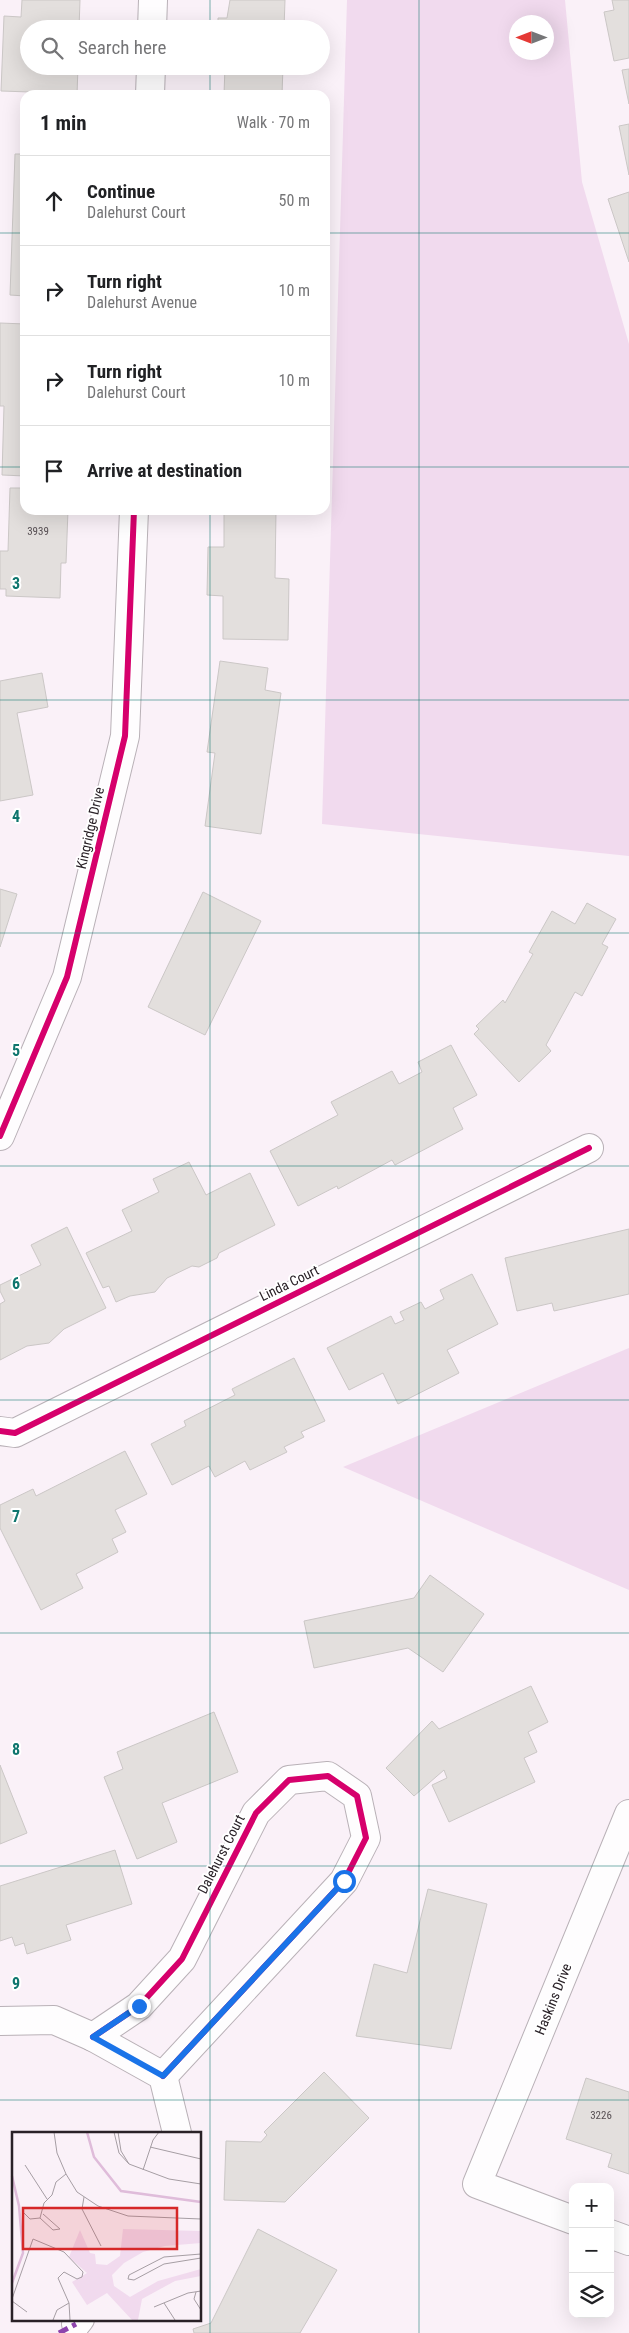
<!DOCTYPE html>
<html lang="en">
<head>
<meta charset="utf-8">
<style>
  :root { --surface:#fff; --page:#f6f6f6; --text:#202124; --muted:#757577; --line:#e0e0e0 }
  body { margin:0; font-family:"Roboto Condensed",sans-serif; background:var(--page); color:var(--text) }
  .controls { position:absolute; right:15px; bottom:15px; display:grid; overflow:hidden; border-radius:10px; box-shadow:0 5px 20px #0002 }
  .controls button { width:45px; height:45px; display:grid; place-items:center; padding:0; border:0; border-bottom:1px solid var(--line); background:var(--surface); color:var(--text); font:25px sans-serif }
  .compass { position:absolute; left:509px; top:15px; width:45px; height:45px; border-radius:50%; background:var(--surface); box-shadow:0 5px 20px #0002; rotate:270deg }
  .stop { position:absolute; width:15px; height:15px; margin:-11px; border:4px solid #1a73e8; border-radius:50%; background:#fff }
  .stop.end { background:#1a73e8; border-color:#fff; box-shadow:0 1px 5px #0008 }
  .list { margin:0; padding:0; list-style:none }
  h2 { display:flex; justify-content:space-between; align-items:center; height:65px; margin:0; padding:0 20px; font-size:21px }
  h2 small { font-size:16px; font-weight:400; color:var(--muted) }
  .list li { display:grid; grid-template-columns:32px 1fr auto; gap:15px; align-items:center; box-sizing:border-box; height:90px; padding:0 20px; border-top:1px solid var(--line) }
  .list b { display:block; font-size:19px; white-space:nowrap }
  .list p { margin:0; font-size:16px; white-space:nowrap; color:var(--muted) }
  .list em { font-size:16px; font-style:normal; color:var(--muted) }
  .icon { flex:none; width:28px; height:28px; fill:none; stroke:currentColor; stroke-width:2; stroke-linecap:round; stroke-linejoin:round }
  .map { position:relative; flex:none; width:629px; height:2333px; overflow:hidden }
  .search { position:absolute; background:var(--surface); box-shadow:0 5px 20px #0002; left:20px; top:20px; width:310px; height:55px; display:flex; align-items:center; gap:12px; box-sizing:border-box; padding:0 18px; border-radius:28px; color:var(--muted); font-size:19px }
  .panel { position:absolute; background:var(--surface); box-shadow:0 5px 20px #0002; left:20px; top:90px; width:310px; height:425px; border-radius:15px }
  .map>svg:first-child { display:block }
  .green { fill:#f1daee; fill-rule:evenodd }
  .building { fill:#e3dfdd; stroke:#cbc7c6 }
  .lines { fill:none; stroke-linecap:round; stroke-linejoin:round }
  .street-casing { stroke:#b9b1b7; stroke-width:30 }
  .street { stroke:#fefdfe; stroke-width:28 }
  .quiet { stroke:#8e44ad; stroke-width:5; stroke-dasharray:10 5; stroke-linecap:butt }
  .cycleway-casing { stroke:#fff; stroke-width:9 }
  .cycleway { stroke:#d6006c; stroke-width:6 }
  .route { stroke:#1a73e8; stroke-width:6 }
  .grid { fill:none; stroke:#0f766e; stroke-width:1; stroke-opacity:0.55 }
  .labels { text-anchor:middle; stroke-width:4; stroke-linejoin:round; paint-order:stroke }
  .number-label { font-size:11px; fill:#585054 }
  .street-label { font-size:14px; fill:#292127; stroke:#fff }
  .inset-river { fill:none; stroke:#dfbcda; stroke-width:2.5 }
  .inset-road { fill:none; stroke:#a69ea4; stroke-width:1 }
  .view { fill:#d62828; fill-opacity:0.15; stroke:#d62828; stroke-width:2.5 }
  .inset-edge { fill:none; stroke:#292127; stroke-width:2.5 }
  .grid-label { font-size:16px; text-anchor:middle; font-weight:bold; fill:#0f766e; stroke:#fff; stroke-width:4; stroke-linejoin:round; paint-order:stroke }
</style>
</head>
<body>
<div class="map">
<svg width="629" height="2333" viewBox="0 0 629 2333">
  <rect width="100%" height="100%" fill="#faf1f8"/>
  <!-- green -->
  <g class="green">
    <path d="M 347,0 L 565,0 L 582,182 L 629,344 L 629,856 L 322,824 ZM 516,22 L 546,22 L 546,52 L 516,52 Z"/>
    <path d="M 629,1348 L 629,1590 L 343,1467 Z"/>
  </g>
  <!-- building -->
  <g class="building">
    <path d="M 22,0 L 80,0 L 79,29 L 29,29 L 29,66 L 78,66 L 77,95 L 30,95 L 30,92 L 1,91 L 4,16 L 21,17 Z"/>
    <path d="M 230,0 L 285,0 L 284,29 L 218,29 L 218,18 L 227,18 Z"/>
    <path d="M 612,0 L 629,0 L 629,58 L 614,61 L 604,12 L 614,10 Z"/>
    <path d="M 225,66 L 283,66 L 282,95 L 224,95 Z"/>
    <path d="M 629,69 L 629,104 L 622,70 Z"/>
    <path d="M 629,124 L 629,175 L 619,126 Z"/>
    <path d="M 15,154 L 25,154 L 25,296 L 10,295 Z"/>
    <path d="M 629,192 L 629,262 L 608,199 Z"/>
    <path d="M 0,323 L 25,324 L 25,476 L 2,475 L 4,406 L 0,406 Z"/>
    <path d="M 10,488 L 25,488 L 25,510 L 68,510 L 66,563 L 61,563 L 60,598 L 6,596 L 6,589 L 0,589 L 0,551 L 8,551 Z"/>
    <path d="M 224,510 L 276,510 L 275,578 L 289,579 L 288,640 L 223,639 L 223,596 L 207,595 L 208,547 L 224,547 Z"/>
    <path d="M 220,661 L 268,668 L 265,690 L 281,693 L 261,834 L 205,826 L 215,753 L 207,752 Z"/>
    <path d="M 42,673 L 48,707 L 17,713 L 33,795 L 0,801 L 0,681 Z"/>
    <path d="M 0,889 L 17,894 L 0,947 Z"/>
    <path d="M 203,892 L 261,921 L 205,1035 L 148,1007 Z"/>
    <path d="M 587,903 L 616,919 L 602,944 L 608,947 L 582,996 L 575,992 L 546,1045 L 551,1051 L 519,1082 L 474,1034 L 479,1029 L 476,1026 L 503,1000 L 505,1003 L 533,954 L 529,952 L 552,911 L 575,924 Z"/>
    <path d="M 451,1045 L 477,1095 L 453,1108 L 463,1129 L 395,1165 L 392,1160 L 338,1189 L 337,1186 L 298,1206 L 270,1151 L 338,1115 L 331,1102 L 392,1071 L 399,1084 L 422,1072 L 418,1062 Z"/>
    <path d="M 189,1162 L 206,1195 L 250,1173 L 275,1225 L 219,1253 L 217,1258 L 199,1267 L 192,1266 L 167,1278 L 155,1292 L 130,1296 L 116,1302 L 109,1286 L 103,1288 L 86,1253 L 132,1231 L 122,1210 L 159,1192 L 153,1179 Z"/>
    <path d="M 67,1227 L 106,1308 L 64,1329 L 49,1343 L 27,1346 L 0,1360 L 0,1304 L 5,1301 L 0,1291 L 0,1285 L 41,1265 L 31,1245 Z"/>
    <path d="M 629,1229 L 629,1294 L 554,1311 L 552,1303 L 517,1311 L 505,1258 Z"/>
    <path d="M 472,1274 L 498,1324 L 447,1350 L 459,1373 L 398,1404 L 383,1373 L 349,1390 L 327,1348 L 391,1316 L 395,1324 L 404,1320 L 400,1312 L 421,1302 L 425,1309 L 444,1299 L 440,1290 Z"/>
    <path d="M 294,1358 L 325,1421 L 301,1432 L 304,1437 L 284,1447 L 287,1452 L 250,1470 L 245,1461 L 215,1477 L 209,1466 L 172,1485 L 151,1444 L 186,1426 L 184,1421 L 235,1395 L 232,1389 Z"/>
    <path d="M 125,1451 L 147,1494 L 115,1510 L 126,1532 L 112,1539 L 118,1552 L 76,1574 L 83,1588 L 41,1610 L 0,1528 L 0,1505 L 33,1489 L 36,1496 Z"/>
    <path d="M 430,1575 L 484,1614 L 443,1672 L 408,1648 L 314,1668 L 304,1621 L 414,1598 Z"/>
    <path d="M 531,1686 L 548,1722 L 528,1732 L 537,1752 L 524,1758 L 535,1782 L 449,1822 L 432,1785 L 447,1778 L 444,1770 L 414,1796 L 386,1768 L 432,1721 L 439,1729 Z"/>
    <path d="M 214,1712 L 238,1772 L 162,1803 L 177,1842 L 137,1859 L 104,1777 L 123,1769 L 117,1752 Z"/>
    <path d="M 0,1765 L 27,1833 L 0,1844 Z"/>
    <path d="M 115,1850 L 132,1904 L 66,1925 L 71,1940 L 27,1954 L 24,1943 L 15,1946 L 12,1937 L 0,1941 L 0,1886 Z"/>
    <path d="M 428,1889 L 487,1904 L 451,2049 L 356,2036 L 374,1964 L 407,1973 Z"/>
    <path d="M 324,2072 L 369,2118 L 285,2202 L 224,2200 L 226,2141 L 261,2142 L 267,2135 L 264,2132 Z"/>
    <path d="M 586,2078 L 629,2092 L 629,2174 L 608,2167 L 612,2154 L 566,2139 Z"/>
    <path d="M 258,2229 L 337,2270 L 300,2333 L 194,2333 L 193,2329 L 211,2323 Z"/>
  </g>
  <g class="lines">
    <!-- street casing -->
    <g class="street-casing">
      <g id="street">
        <path d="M 152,29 L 153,0"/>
        <path d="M 150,95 L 151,66"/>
        <path d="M 0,1136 L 67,977 L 125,736 L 134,510"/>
        <path d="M 0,1431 L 15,1433 L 589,1148"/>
        <path d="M 0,2021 L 54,2020 L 93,2037 L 163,2076 L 177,2133"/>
        <path d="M 93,2037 L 139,2006 L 182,1959 L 256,1813 L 289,1780 L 328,1776 L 357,1796 L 366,1838 L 344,1881 L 163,2076"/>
        <path d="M 573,2220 L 477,2184 L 629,1814"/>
        <path d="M 610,2234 L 629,2241"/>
        <path d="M 76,2324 L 80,2319"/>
      </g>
    </g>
    <!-- street -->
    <use href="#street" class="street"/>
    <!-- quiet -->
    <path class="quiet" d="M 59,2333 L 76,2324"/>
    <!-- cycleway casing -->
    <g class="cycleway-casing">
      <g id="cycleway">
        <path d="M 0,1136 L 67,977 L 125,736 L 134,510"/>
        <path d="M 0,1431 L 15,1433 L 589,1148"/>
        <path d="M 93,2037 L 139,2006 L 182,1959 L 256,1813 L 289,1780 L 328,1776 L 357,1796 L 366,1838 L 344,1881 L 163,2076"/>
      </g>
    </g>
    <!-- cycleway -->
    <use href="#cycleway" class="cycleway"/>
  </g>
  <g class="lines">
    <!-- route -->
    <path class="route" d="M 139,2006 L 93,2037 L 163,2076 L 344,1881"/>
  </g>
  <!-- grid -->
  <path class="grid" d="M 210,0 L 210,29M 419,0 L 419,2333M 210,66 L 210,95M 0,233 L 25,233M 325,233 L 629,233M 0,467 L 25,467M 325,467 L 629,467M 210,510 L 210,2333M 0,700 L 629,700M 0,933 L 629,933M 0,1166 L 629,1166M 0,1400 L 629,1400M 0,1633 L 629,1633M 0,1866 L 629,1866M 0,2100 L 629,2100"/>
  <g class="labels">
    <!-- number labels -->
    <g class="number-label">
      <text x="38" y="535">3939</text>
      <text x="601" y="2119">3226</text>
    </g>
    <!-- street labels -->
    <g class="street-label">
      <text transform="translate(90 828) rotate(-77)" y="5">Kingridge Drive</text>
      <text transform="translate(289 1283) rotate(-26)" y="5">Linda Court</text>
      <text transform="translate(221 1854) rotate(-63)" y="5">Dalehurst Court</text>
      <text transform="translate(553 1999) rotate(-68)" y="5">Haskins Drive</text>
    </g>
  </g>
  <!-- overview -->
  <g transform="translate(12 2132)">
    <rect width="189" height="189" fill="#faf1f8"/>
    <path d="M 111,97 L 189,99 L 189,111 L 153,114 L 131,120 L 112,131 L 100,143 L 102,154 L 118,165 L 146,149 L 189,137 L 189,144 L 163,149 L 130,167 L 126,188 L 120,188 L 95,161 L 75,173 L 60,150 L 75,141 L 57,125 L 68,98 L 78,121 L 83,122 L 84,132 L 95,133 L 108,124 Z" fill="#f1daee"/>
    <path class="inset-river" d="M 75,0 L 82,25 L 109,59 L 189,70M 0,44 L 7,74 L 11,121 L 0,151"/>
    <path class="inset-road" d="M 42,0 L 45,21 L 54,42 L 65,60 L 86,74 L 116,84 L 189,87M 102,0 L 107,21 L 117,32 L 157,47 L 189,52M 106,0 L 109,19 L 117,32M 138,15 L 189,27M 13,33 L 35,67M 131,38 L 141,8 L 147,0M 72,65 L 70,77 L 89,114M 12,81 L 18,87 L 28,86 L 32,71 L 40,63 L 44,50 L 54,42M 28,86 L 41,98 L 48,97 L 31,82M 189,122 L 152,125 L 117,143 L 116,147 L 122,148 L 152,132 L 189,126M 184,160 L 182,167 L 189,178M 0,167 L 21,107 L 52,120 L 71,140 L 70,145 L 65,147 L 52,140 L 46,146 L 57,171 L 58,188M 0,169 L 15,180M 152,171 L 163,188M 142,175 L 176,161 L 189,159M 41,188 L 45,178 L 57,171"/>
    <path class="view" d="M 11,76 L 165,76 L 165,117 L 11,117 Z"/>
    <rect width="189" height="189" class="inset-edge"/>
  </g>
  <g class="grid-label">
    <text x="16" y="589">3</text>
    <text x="16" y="822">4</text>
    <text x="16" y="1056">5</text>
    <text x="16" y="1289">6</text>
    <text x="16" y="1522">7</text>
    <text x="16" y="1755">8</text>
    <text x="16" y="1989">9</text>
  </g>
</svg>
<div class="controls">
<button>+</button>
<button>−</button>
<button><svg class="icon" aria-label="layers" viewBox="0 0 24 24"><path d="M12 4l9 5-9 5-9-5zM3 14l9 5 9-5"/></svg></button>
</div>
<svg class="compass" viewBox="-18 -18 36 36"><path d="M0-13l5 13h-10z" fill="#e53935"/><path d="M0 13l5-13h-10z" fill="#757577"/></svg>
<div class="stop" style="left:344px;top:1881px"></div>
<div class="stop end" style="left:139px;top:2006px"></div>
<div class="search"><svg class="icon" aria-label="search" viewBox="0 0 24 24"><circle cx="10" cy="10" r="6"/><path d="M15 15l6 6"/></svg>Search here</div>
<section class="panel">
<h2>1 min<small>Walk · 70 m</small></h2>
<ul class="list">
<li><svg class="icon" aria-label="ahead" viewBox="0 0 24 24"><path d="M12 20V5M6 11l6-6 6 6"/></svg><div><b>Continue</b><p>Dalehurst Court</p></div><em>50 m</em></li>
<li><svg class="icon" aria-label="right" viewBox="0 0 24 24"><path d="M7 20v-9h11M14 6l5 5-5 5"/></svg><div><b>Turn right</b><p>Dalehurst Avenue</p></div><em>10 m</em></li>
<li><svg class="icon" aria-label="right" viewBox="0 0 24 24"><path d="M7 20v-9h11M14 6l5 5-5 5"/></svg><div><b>Turn right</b><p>Dalehurst Court</p></div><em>10 m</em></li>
<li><svg class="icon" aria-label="arrive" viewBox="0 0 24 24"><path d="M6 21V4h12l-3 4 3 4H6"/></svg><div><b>Arrive at destination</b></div></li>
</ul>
</section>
</div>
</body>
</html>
